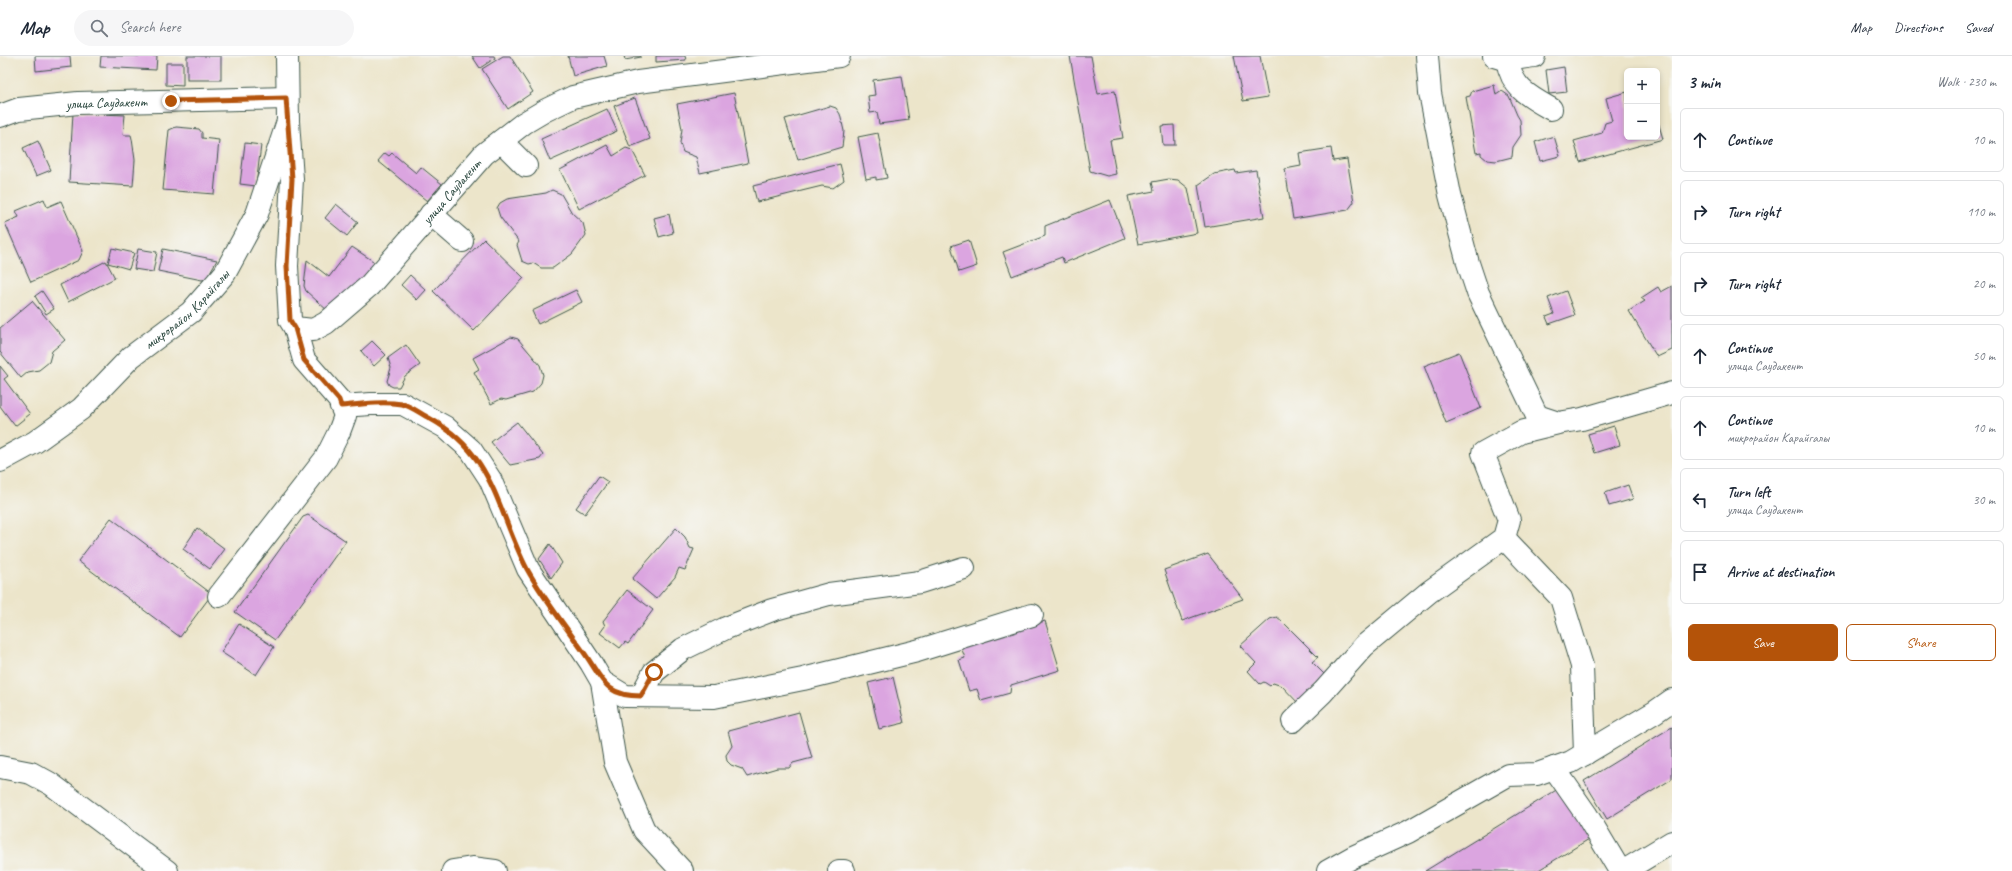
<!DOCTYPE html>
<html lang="en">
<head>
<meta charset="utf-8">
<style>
  :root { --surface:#fff; --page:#f6f6f7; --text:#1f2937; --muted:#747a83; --line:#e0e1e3; --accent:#b45309 }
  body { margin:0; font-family:Caveat,sans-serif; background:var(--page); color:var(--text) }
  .controls { position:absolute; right:12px; top:12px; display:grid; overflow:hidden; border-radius:6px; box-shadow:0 2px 6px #0003 }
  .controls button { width:36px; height:36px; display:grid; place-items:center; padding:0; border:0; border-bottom:1px solid var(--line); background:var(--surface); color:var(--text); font:20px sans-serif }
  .stop { position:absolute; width:12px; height:12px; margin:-9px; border:3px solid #b45309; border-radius:50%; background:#fff }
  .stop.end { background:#b45309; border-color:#fff; box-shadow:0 1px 4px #0008 }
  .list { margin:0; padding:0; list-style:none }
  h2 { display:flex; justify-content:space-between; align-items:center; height:52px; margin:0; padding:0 16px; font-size:17px }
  h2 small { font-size:13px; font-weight:400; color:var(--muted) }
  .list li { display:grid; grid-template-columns:26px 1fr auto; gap:12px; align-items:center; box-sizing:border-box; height:64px; margin:0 8px 8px; padding:0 8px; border:1px solid var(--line); border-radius:6px }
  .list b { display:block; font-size:15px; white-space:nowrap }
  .list p { margin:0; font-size:13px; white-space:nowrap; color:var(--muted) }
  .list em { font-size:13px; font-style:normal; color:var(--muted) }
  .actions { display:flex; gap:8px; padding:12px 16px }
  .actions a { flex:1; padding:9px 0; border:1px solid var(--accent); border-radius:6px; text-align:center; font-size:14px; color:var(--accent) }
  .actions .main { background:var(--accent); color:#fff }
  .icon { flex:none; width:22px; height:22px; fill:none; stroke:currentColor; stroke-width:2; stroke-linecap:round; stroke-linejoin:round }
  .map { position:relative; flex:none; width:1672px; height:815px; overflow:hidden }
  header { display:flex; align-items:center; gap:24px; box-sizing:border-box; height:56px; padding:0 20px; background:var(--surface); border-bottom:1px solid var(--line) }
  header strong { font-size:19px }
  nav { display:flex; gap:22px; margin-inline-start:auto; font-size:14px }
  .search { width:280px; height:36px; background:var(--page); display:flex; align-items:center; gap:10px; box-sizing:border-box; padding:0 14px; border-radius:22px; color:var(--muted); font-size:15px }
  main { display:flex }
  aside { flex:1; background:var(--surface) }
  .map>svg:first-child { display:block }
  .building { fill:#dba5e0 }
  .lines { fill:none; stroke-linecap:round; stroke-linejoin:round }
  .minor-casing { stroke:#3e564a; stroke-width:24 }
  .minor { stroke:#fff; stroke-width:22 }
  .route { stroke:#b45309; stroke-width:5 }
  .labels { text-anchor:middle; stroke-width:3; stroke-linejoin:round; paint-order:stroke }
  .street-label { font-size:14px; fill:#1f3d34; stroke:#f6f6f2 }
</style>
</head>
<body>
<header>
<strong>Map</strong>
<div class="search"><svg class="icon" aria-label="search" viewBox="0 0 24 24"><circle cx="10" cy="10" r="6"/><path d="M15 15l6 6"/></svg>Search here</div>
<nav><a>Map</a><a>Directions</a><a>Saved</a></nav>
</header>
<main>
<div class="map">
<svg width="1672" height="815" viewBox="0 0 1672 815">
  <rect width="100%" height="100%" fill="#f6f6f2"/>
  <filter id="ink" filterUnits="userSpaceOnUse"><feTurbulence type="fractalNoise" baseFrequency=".025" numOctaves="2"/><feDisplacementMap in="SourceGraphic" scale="8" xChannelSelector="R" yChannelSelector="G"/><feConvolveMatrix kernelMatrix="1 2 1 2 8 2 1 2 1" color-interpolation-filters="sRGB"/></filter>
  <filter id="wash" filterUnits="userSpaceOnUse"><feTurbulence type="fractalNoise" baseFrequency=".012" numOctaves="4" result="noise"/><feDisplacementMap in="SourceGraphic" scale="16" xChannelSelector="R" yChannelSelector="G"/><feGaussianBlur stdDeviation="0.9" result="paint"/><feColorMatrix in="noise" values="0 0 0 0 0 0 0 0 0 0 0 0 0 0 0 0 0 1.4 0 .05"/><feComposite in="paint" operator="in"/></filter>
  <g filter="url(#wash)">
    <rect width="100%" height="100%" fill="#ece5ca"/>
    <g id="blocks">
      <!-- building -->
      <g class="building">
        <path d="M 35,0 L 70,0 L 71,11 L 36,15 Z"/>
        <path d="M 101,0 L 157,0 L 156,14 L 100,11 Z"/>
        <rect x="187" y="0" width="34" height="24"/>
        <path d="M 472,0 L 494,0 L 495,2 L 480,12 Z"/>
        <path d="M 503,0 L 510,0 L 533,36 L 508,53 L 482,13 Z"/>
        <path d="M 568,0 L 604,0 L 607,10 L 573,20 Z"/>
        <path d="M 624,0 L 641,0 L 641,1 L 625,4 Z"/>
        <path d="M 656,0 L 685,0 L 686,4 L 656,6 Z"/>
        <path d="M 1070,0 L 1091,0 L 1098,38 L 1115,35 L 1123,82 L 1110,84 L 1116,118 L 1107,120 L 1090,115 Z"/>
        <path d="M 1234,0 L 1260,0 L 1268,41 L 1243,45 Z"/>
        <path d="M 166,7 L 183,7 L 183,30 L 166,29 Z"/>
        <path d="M 1564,11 L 1567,36 L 1549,38 L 1546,14 Z"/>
        <path d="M 902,20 L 909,64 L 879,68 L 877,56 L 870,57 L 868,40 L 875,39 L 873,24 Z"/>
        <path d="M 1494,29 L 1496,39 L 1502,35 L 1509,40 L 1517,59 L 1520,64 L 1521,79 L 1513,91 L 1512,101 L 1496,105 L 1487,104 L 1481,99 L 1481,96 L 1476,97 L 1466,41 L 1470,40 L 1472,35 Z"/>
        <path d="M 1627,36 L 1627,81 L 1657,81 L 1657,62 L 1663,83 L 1580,106 L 1574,85 L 1602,77 L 1605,67 L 1612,65 L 1606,42 Z"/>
        <path d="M 734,37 L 748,107 L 700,117 L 696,101 L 683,96 L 680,87 L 682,73 L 677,48 Z"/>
        <path d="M 635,42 L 650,83 L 630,91 L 614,50 Z"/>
        <path d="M 830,50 L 836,52 L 840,58 L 844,75 L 842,91 L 798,104 L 785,63 Z"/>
        <path d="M 607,53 L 617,75 L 550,105 L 541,83 Z"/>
        <path d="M 73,57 L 125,59 L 123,79 L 131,79 L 132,83 L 135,104 L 133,130 L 69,126 Z"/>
        <path d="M 1174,69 L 1175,89 L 1163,89 L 1161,70 Z"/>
        <path d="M 176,71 L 199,73 L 202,77 L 202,82 L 219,84 L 214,138 L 163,134 L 169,74 Z"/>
        <path d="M 878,77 L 887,122 L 876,124 L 876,121 L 866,123 L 858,81 Z"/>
        <path d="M 1554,80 L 1560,100 L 1540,105 L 1535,86 Z"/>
        <path d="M 38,85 L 51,114 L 36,120 L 23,92 Z"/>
        <path d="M 245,87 L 261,89 L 256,130 L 240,128 Z"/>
        <path d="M 607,89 L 613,100 L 626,92 L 632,94 L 645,119 L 579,153 L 560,114 Z"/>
        <path d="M 1331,92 L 1333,105 L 1347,103 L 1354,146 L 1348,154 L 1293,163 L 1285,113 L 1301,110 L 1299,97 Z"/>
        <path d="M 385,97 L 389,100 L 392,97 L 416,117 L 421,111 L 442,128 L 427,145 L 378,105 Z"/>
        <path d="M 840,108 L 844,124 L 833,132 L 822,130 L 757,146 L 753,130 Z"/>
        <path d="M 1235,114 L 1236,117 L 1256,114 L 1264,161 L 1205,171 L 1198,129 L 1214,118 Z"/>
        <path d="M 1169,123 L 1178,124 L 1188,132 L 1197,177 L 1138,188 L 1128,140 L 1154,135 L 1152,126 Z"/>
        <path d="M 552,134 L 561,138 L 572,157 L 583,167 L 586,179 L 572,198 L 553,212 L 541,212 L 533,207 L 529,208 L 522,205 L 517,189 L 519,186 L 500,161 L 497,152 L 500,147 L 507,143 L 546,137 Z"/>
        <path d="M 44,143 L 47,151 L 61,145 L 83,195 L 79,204 L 31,226 L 5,167 L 19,161 L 16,155 Z"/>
        <path d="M 1110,144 L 1125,182 L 1064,207 L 1062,201 L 1012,220 L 1003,196 L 1045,180 L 1045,170 Z"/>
        <path d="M 336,148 L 358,166 L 347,180 L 325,162 Z"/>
        <path d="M 669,158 L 673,177 L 659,181 L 654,162 Z"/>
        <path d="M 484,183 L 524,222 L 474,275 L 433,235 Z"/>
        <path d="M 969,184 L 977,210 L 959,216 L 951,190 Z"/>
        <path d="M 352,191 L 373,205 L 375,210 L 329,256 L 306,235 L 304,230 L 307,204 L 329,221 Z"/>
        <path d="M 112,192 L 134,197 L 129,213 L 108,207 Z"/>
        <path d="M 138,193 L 157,196 L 153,216 L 134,213 Z"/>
        <path d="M 163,193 L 217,204 L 206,223 L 202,224 L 158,215 Z"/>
        <path d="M 106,205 L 115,222 L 68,246 L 60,229 Z"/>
        <path d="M 410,219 L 426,234 L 417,244 L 401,229 Z"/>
        <path d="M 1672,230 L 1672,294 L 1657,301 L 1629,255 L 1645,245 L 1641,242 L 1658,231 L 1661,236 Z"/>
        <path d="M 576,234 L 582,246 L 538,268 L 532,255 Z"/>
        <path d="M 42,235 L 54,253 L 46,258 L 35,240 Z"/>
        <path d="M 1566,235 L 1575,259 L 1549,268 L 1546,261 L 1554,258 L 1548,242 Z"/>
        <path d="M 32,245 L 65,284 L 52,295 L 49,306 L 39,314 L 28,316 L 21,322 L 0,296 L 0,272 Z"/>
        <path d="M 511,281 L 518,283 L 540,309 L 543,319 L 541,327 L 533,336 L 506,344 L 501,343 L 491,348 L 474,316 L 479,313 L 473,302 Z"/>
        <path d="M 372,285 L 386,299 L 374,310 L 361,295 Z"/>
        <path d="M 406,289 L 420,309 L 405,320 L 399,331 L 393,331 L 389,329 L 387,325 L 391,312 L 388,302 Z"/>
        <path d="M 1459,296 L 1481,352 L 1446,367 L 1424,310 Z"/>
        <path d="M 0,310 L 8,320 L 4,323 L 30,358 L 15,370 L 0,350 Z"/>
        <path d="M 517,366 L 543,399 L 540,403 L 510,409 L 491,386 Z"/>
        <path d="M 1614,370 L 1620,389 L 1594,397 L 1588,378 Z"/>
        <path d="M 599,420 L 608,426 L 585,458 L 576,452 Z"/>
        <path d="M 1628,429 L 1633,443 L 1609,450 L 1605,437 Z"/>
        <path d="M 308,459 L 346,485 L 275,584 L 235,556 L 303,461 Z"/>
        <path d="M 111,462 L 212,538 L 180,581 L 78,505 Z"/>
        <path d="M 197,472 L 225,493 L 210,513 L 183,493 Z"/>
        <path d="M 676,472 L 685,481 L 690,492 L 694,493 L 685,514 L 679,512 L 675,521 L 656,543 L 632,523 Z"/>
        <path d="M 550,488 L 562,507 L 551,522 L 539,503 Z"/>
        <path d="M 1208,498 L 1243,543 L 1182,565 L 1164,514 Z"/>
        <path d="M 627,534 L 653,554 L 628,588 L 625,586 L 620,592 L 600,577 L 605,570 L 603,565 Z"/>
        <path d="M 1277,561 L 1282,565 L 1318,601 L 1312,606 L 1327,621 L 1299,648 L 1282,630 L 1273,627 L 1270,630 L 1264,626 L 1260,628 L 1248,615 L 1256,607 L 1240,590 L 1270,563 Z"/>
        <path d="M 1045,565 L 1060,614 L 1011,629 L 1010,637 L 981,645 L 977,633 L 969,635 L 959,604 L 965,602 L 961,591 Z"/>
        <path d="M 239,568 L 274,591 L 256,619 L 221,596 Z"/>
        <path d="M 893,621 L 904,667 L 879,673 L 868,627 Z"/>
        <path d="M 799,656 L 812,702 L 793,707 L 789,712 L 777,712 L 747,721 L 742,713 L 731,709 L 727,705 L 726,699 L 732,690 L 728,675 Z"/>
        <path d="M 1672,671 L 1672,723 L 1607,763 L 1584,725 Z"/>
        <path d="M 1558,733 L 1589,783 L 1537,815 L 1425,815 Z"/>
      </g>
    </g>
  </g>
  <g filter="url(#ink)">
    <use href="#blocks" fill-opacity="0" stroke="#3e564a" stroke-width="1"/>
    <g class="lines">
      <!-- minor casing -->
      <g class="minor-casing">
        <g id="minor">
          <path d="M 1427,0 L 1430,37 L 1450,139 L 1468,207 L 1478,237 L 1537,360 L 1558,367 L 1582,363 L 1672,337"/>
          <path d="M 1494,0 L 1507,4 L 1534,0"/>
          <path d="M 1507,4 C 1512,32 1528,40 1551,53"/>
          <path id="s1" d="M 0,60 L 19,53 L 78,47 L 286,42"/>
          <path id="s2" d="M 288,65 L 292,123 L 287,210 L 290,264 L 295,272 L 313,274 L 326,267 L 369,230 L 484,98 L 524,67 L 546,54 L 573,41 L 638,26 L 839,0"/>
          <path d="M 501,85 L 526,110"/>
          <path d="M 431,158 L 462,185"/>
          <path d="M 341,350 L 371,348 L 403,348 L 445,371 L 471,394 L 490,423 L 528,513 L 591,607 L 602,626 L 625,640 L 714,641 L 803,623 L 917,595 L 1032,559"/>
          <path id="s3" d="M 0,405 L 35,386 L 81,353 L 131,301 L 191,256 L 225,217 L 257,158 L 288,65 L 287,0"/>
          <path d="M 1504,482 L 1561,542 L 1582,610 L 1585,698"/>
          <path d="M 219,540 L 326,402 L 339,376 L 345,360 L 339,344 L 304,304 L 295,272"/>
          <path d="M 602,626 L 615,706 L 644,774 L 682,815"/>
          <path d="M 641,640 L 654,616 L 683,593 L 726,572 L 772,554 L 829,538 L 920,526 L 964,512"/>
          <path d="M 1293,665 L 1323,636 L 1364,590 L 1429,536 L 1504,482 L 1509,464 L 1483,397 L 1521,376 L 1558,367"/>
          <path d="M 0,711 L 31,717 L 51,728 L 167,815"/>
          <path d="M 1554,712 L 1586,758 L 1620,815"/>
          <path d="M 453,815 L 472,812 L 495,815"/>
          <path d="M 839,815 L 844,815"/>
          <path d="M 1328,815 L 1353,801 L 1408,776 L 1508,719 L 1537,718 L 1571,706 L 1655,656 L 1672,644"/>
          <path d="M 1624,815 L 1672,786"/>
        </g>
      </g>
      <!-- minor -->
      <use href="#minor" class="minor"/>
    </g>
  </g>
  <g class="lines" filter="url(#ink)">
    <!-- route -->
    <path class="route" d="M 171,45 L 286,42 L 292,123 L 287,210 L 290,264 L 295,272 L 304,304 L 339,344 L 341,350 C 361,348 382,345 402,348 C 411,350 421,358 429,362 C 495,398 496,453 527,513 C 543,542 566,571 585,598 C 603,624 605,640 641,640 L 654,616"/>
  </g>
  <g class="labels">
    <!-- street labels -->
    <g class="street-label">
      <text dy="5" stroke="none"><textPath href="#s1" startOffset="108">улица Саудакент</textPath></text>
      <text dy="5" stroke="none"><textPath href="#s2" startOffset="424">улица Саудакент</textPath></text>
      <text dy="5" stroke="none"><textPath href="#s3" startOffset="242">микрорайон Карайгалы</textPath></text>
    </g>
  </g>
</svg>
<div class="controls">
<button>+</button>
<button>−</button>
</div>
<div class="stop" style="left:654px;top:616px"></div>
<div class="stop end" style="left:171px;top:45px"></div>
</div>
<aside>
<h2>3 min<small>Walk · 230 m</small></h2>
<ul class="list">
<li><svg class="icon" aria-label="ahead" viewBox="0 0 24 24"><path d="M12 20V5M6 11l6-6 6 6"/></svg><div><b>Continue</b></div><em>10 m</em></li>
<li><svg class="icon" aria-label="right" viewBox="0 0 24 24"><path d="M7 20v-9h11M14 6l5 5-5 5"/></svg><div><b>Turn right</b></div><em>110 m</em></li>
<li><svg class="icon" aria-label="right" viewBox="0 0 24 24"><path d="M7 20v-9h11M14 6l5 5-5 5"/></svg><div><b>Turn right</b></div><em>20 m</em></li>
<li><svg class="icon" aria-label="ahead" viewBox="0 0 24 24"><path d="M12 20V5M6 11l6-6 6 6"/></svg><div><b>Continue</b><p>улица Саудакент</p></div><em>50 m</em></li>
<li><svg class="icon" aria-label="ahead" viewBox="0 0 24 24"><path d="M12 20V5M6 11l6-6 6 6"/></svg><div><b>Continue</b><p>микрорайон Карайгалы</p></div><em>10 m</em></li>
<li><svg class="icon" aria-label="left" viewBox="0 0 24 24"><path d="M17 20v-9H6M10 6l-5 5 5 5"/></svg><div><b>Turn left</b><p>улица Саудакент</p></div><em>30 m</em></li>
<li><svg class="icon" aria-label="arrive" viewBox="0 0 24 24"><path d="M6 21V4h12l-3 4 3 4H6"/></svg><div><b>Arrive at destination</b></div></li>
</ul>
<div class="actions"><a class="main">Save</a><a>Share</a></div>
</aside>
</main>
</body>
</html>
